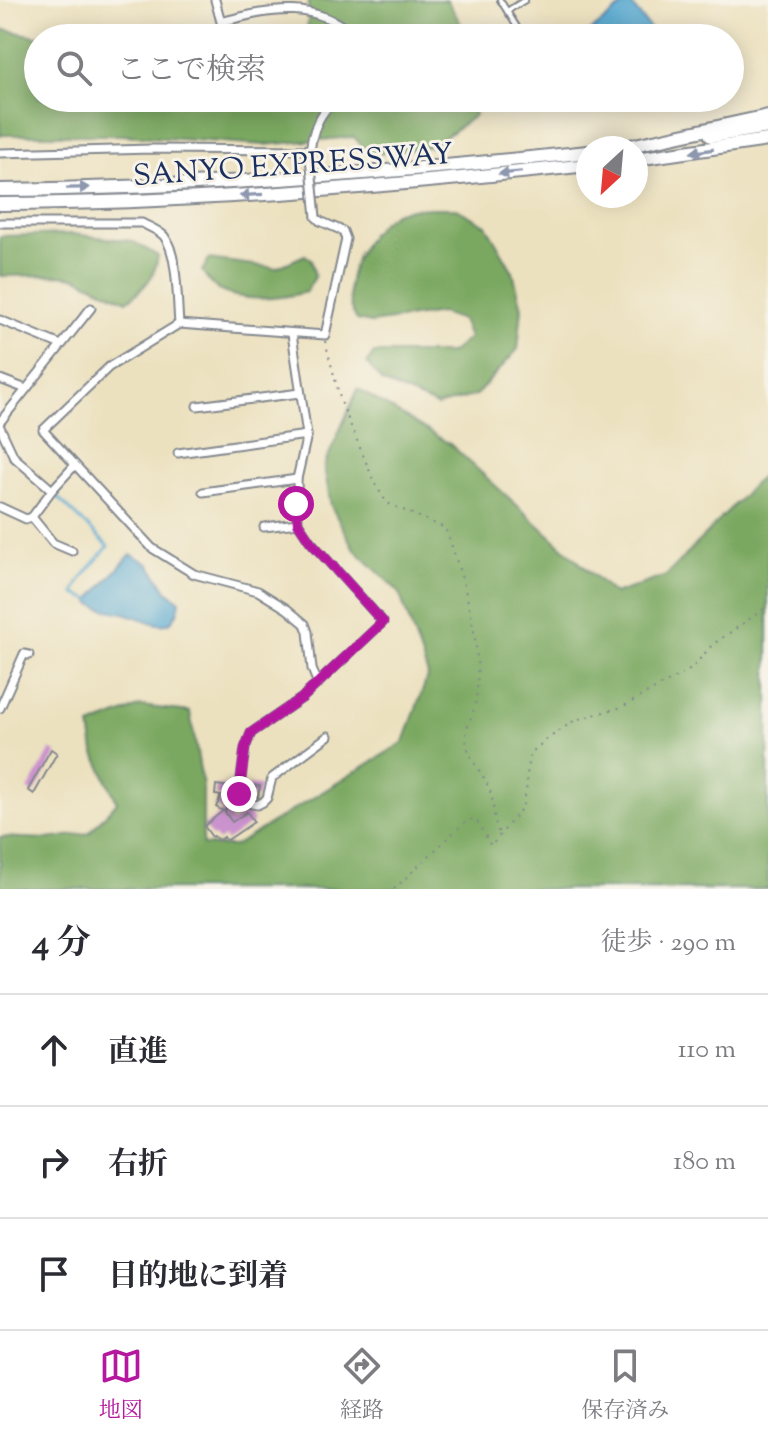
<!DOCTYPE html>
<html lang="ja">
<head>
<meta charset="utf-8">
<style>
  :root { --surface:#fff; --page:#f7f7f7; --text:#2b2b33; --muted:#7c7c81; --line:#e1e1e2; --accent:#b5179e }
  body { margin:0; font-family:"Sorts Mill Goudy","Noto Serif JP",serif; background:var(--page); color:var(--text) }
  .compass { position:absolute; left:576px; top:136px; width:72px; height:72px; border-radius:50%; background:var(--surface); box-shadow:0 4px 20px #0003; rotate:206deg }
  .stop { position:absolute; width:24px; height:24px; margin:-18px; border:6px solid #b5179e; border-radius:50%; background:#fff }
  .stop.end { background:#b5179e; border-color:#fff; box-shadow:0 2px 8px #0008 }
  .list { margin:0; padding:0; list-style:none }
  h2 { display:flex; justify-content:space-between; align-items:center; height:104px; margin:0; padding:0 32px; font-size:34px }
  h2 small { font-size:26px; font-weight:400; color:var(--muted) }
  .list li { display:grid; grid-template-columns:52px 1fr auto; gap:24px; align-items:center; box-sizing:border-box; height:112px; padding:0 32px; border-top:2px solid var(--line) }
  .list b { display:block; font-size:30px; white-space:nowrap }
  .list em { font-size:26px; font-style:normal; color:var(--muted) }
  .icon { flex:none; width:44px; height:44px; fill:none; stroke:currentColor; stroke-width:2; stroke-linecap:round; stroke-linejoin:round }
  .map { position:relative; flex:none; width:768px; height:889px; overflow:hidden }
  .search { position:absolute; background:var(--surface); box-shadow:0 4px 20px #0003; left:24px; right:24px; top:24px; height:88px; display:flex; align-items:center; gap:20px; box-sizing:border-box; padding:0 28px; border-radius:44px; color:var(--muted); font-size:30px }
  .sheet { height:440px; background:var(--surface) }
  nav { display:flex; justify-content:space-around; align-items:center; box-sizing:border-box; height:112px; border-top:2px solid var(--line); background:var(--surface); font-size:22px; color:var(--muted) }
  nav a { display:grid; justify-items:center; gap:4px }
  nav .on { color:var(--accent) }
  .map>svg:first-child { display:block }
  .forest { fill:#7aa861; stroke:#4a6c60; stroke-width:2 }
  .water { fill:#54a7cf; stroke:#386b96; stroke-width:2 }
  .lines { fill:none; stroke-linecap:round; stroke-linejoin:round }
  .stream { stroke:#54a7cf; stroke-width:3 }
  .building { fill:#cb93cd }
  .lane-casing { stroke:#84888e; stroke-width:8 }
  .street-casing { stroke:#84888e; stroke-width:11 }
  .highway-casing { stroke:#84888e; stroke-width:16 }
  .path { stroke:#84888e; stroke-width:2; stroke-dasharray:2 6; stroke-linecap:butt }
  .lane { stroke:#fff; stroke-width:4 }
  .street { stroke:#fff; stroke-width:7 }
  .highway { stroke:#fff; stroke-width:12 }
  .street-bridge-casing { stroke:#84888e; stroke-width:11; stroke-linecap:butt }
  .street-bridge { stroke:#fff; stroke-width:7 }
  .oneway { fill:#8d97ae }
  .route { stroke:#b5179e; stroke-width:10 }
  .labels { text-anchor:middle; stroke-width:6; stroke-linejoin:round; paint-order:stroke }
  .street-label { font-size:30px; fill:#1b2f5e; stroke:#f7f3e8 }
</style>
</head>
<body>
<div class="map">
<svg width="768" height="889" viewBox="0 0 768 889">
  <rect width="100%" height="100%" fill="#f7f3e8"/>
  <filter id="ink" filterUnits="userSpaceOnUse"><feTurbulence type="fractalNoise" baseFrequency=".0125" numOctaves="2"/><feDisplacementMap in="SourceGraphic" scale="16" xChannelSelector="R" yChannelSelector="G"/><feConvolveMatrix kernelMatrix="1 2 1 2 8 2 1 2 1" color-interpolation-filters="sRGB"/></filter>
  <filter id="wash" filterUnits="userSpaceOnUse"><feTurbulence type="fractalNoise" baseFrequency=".006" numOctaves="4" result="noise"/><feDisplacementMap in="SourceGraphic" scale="32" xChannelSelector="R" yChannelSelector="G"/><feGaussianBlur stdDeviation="1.8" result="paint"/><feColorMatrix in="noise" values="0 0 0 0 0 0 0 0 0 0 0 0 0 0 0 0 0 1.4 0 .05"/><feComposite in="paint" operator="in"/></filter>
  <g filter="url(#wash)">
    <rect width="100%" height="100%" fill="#ece1bf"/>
    <!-- forest -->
    <g class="forest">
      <path d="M 309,0 L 447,0 L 461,24 L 462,38 L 307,38 Z"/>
      <path d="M 0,29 L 46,38 L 38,38 L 38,98 L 470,98 L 475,115 L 433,146 L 370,155 L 354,137 L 264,145 L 122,135 L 0,135 Z"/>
      <path d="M 419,208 L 455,208 L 486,225 L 513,272 L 522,308 L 518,349 L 476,395 L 437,406 L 382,382 L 367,363 L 374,353 L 451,353 L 469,338 L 462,320 L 441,313 L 371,323 L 357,320 C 335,287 362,232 395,213 C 401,210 412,209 419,208 Z"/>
      <path d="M 72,234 L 132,241 L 158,256 C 155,277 144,289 127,301 L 78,278 L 62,275 L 0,276 L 0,236 Z"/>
      <path d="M 305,255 L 311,259 L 315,277 L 306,292 C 281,299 243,303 219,290 C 211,286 207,278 202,271 L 209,259 L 276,268 Z"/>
      <path d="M 358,389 L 450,444 L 614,594 L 666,576 L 768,469 L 768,889 L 0,889 L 0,837 L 48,839 L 89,833 L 117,802 L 94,752 L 90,726 L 141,706 L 190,712 L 203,787 L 203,845 L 234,846 L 404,742 L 428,675 L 399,592 L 354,549 L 331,506 L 324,466 Z"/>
    </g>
    <!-- water -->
    <g class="water">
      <path d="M 629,1 L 657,38 L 582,38 Z"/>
      <path d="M 131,554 L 149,564 L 168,592 L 180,601 C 174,639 152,621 127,614 C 113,610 102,611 90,603 L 90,600 Z"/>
    </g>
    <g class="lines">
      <!-- stream -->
      <path class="stream" d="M 56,496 L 108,546 C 98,561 78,577 75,594 L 91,600"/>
    </g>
    <g id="blocks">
      <!-- building -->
      <g class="building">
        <path d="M 51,749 L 57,753 L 34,794 L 28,790 Z"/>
        <path d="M 216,785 L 230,787 L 232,789 L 225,812 L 232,822 L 247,812 L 254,822 L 226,841 L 224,837 L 218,841 L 214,836 L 212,837 L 204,826 L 223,811 L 216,807 L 221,796 L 215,795 Z"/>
        <path d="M 249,785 L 260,786 L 258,797 L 248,796 Z"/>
      </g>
    </g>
  </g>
  <g filter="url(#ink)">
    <use href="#blocks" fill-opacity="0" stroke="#84888e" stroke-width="2"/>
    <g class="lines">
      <!-- lane casing -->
      <g class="lane-casing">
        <g id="lane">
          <path d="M 500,0 L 524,38"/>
          <path d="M 507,11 L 525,0"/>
        </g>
      </g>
      <!-- street casing -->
      <g class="street-casing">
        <g id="street">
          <path d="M 215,0 L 221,22 C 274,8 316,0 358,38"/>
          <path d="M 0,153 L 152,149 L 309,150"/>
          <path d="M 310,155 C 311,132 320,112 337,98"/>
          <path d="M 316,217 L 320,221 L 343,231 L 346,239 L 325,335 L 179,324 L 109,367 L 43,430 L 152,548 L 194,574 L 258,591 L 287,609 L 305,624 L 308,632 L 312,669 L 318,684"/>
          <path d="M 0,223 L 142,223 C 149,227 158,230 164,236 C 178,254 177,301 179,324"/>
          <path d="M 0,320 L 61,345"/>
          <path d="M 292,334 L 307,435 L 297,479 L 298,523 L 310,541 L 383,622 L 302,698 L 251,733 L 245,748 L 239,794 L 244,802 L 257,805 L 263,802 L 267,798 L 272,778 L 328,736"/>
          <path d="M 0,379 L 26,389"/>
          <path d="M 197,406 L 300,393"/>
          <path d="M 0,422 L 91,308"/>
          <path d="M 0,427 L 14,457 L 52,490 L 74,466"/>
          <path d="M 178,453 L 307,435"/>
          <path d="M 203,492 L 297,479"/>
          <path d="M 0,507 L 26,519 L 32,517 L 52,490"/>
          <path d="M 32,517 L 53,543 L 72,551"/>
          <path d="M 264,527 L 298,523"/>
          <path d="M 0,708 L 24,654 L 29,655"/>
        </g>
      </g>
      <!-- highway casing -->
      <g class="highway-casing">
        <g id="highway">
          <path d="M 711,136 L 768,127"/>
          <path d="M 621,148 L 768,116"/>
          <path d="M 636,159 L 768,140"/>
          <path d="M 0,190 C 197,188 392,173 588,152"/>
          <path d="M 0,204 C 197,203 393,186 588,165"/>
        </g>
      </g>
      <!-- path -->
      <g class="path">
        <path d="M 325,341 L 341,402 L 375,484 L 387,503 L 445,528 L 449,538 C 466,588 483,647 476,700 C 475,712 466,724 466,736 C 466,759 483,771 490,791 C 495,805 492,819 499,833"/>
        <path d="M 394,889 L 468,819 L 477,821 L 491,846 L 522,808 L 526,793 L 528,761 L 532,752 L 546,740 L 575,720 L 622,707 L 691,669 L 712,645 L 768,606"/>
      </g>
      <!-- lane -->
      <use href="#lane" class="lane"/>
      <!-- street -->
      <use href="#street" class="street"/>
      <!-- highway -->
      <use href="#highway" class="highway"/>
      <!-- street-bridge casing -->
      <g class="street-bridge-casing">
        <path id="street-bridge" d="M 310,157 L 316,217"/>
      </g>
      <!-- street-bridge -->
      <use href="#street-bridge" class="street-bridge"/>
    </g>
    <!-- one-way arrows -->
    <defs><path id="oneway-solid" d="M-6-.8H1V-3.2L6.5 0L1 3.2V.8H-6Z" transform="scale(2)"/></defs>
    <g class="oneway">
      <use href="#oneway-solid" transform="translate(702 151) rotate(171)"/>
      <use href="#oneway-solid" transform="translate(510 173) rotate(174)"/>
      <use href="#oneway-solid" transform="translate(78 188) rotate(-1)"/>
      <use href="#oneway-solid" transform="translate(251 195) rotate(177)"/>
    </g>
  </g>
  <g class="lines" filter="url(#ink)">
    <!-- route -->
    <path class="route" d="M 239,794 L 245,748 L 251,733 L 302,698 L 383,622 L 310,541 L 298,523 L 296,504"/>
  </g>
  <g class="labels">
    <!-- street labels -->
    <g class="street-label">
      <text transform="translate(293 164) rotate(-4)" y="10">SANYO EXPRESSWAY</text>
    </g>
  </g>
</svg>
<svg class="compass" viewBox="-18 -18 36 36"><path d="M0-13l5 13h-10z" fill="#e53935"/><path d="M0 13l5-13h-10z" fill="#7c7c81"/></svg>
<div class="stop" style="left:296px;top:504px"></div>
<div class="stop end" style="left:239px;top:794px"></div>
<div class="search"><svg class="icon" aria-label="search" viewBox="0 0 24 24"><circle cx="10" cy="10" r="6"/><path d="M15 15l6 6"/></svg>ここで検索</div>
</div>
<section class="sheet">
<h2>4 分<small>徒歩 · 290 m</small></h2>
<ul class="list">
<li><svg class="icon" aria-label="ahead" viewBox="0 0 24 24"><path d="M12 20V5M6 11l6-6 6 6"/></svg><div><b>直進</b></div><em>110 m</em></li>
<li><svg class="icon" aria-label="right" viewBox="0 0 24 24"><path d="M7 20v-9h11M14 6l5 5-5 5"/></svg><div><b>右折</b></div><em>180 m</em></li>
<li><svg class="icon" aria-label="arrive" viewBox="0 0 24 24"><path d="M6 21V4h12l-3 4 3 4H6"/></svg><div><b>目的地に到着</b></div></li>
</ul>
</section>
<nav>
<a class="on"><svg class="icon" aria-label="map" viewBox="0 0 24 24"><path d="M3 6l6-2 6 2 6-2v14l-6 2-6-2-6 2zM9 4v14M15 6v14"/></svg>地図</a>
<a><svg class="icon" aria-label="directions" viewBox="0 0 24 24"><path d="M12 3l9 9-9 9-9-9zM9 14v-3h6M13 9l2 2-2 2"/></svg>経路</a>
<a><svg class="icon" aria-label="saved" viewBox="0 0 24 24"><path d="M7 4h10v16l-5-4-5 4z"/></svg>保存済み</a>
</nav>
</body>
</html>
